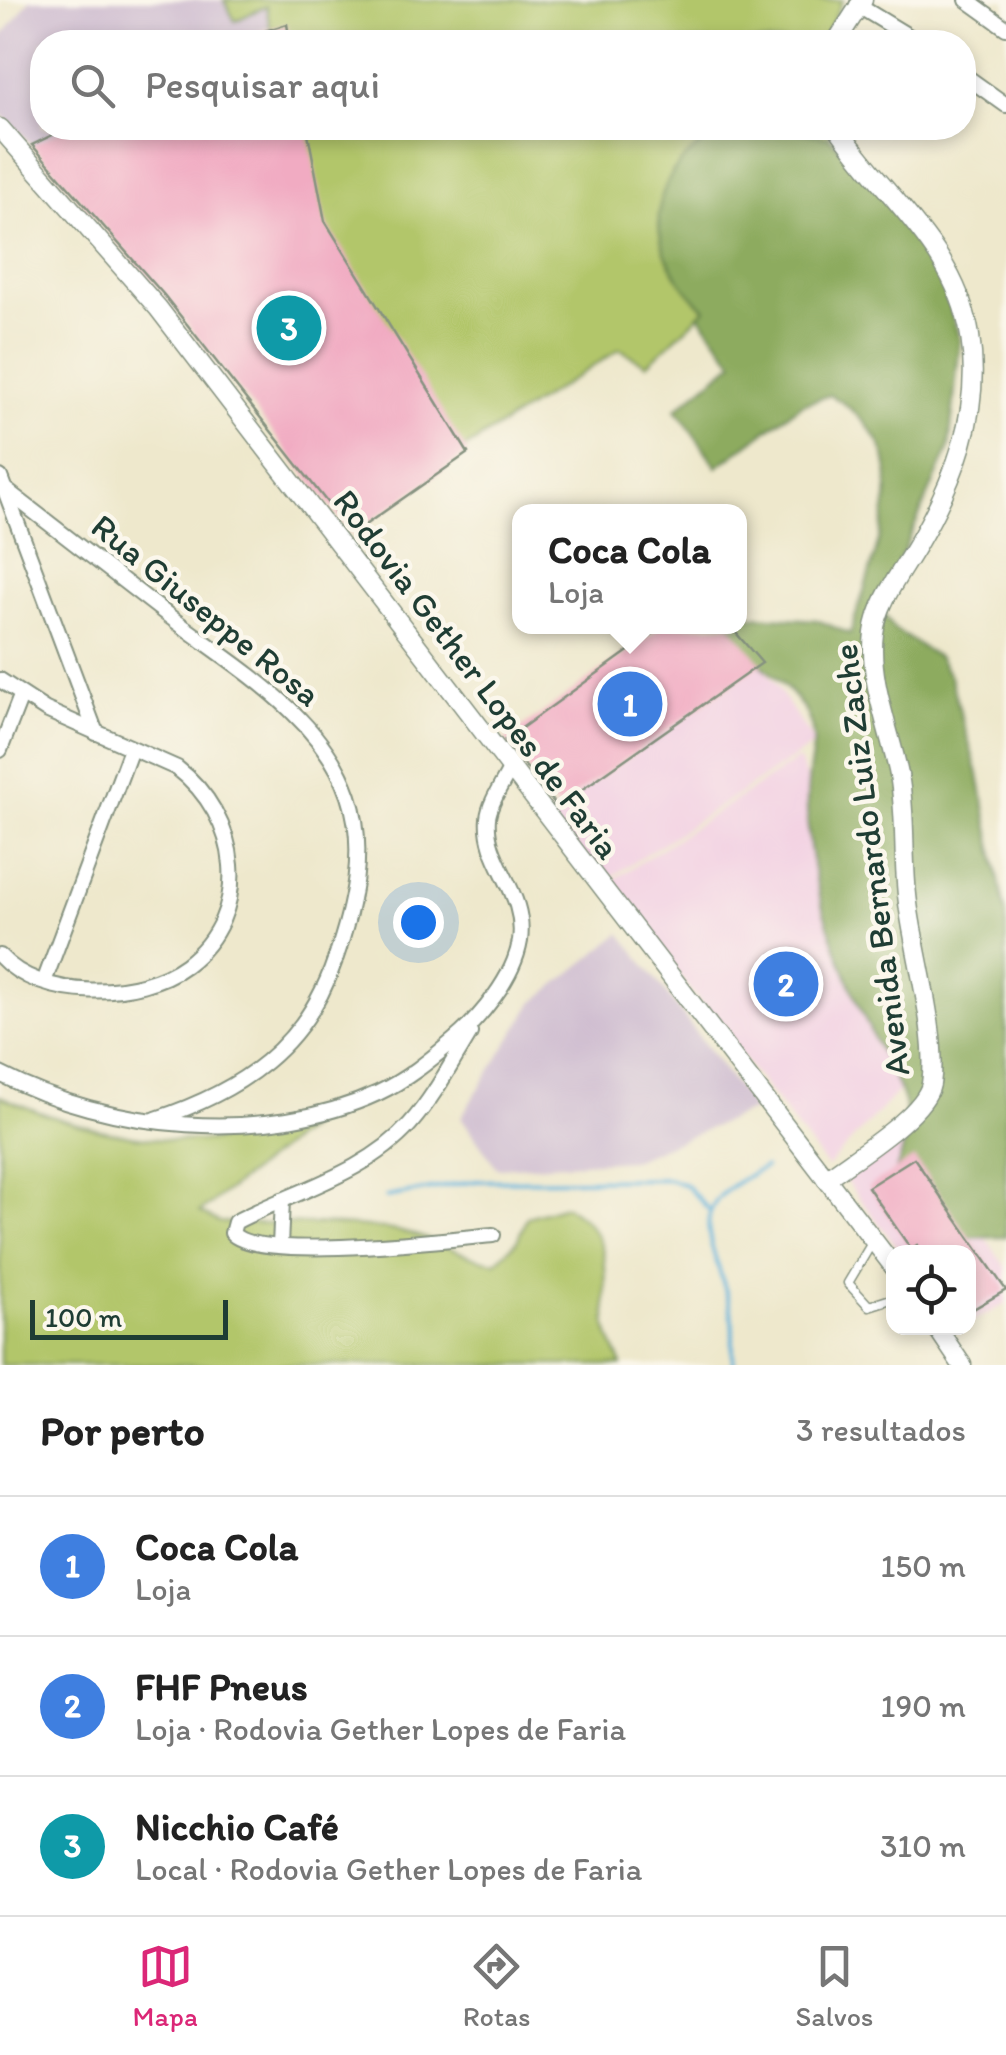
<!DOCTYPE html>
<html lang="pt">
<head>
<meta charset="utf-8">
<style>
  :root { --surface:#fff; --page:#f6f6f6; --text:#222; --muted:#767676; --line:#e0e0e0; --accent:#db2777 }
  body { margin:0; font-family:Itim,sans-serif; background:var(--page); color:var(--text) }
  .controls { position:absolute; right:30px; bottom:30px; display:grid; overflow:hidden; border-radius:20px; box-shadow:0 5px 15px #0003 }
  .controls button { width:90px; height:90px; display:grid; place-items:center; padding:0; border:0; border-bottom:2px solid var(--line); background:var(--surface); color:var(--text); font:50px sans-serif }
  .scale { position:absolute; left:30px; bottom:25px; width:198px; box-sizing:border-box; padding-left:10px; border:5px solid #1f3d34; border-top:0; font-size:28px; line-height:35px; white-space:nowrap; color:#1f3d34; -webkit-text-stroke:8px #fbf7ec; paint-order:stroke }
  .you { position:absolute; left:418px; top:922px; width:35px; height:35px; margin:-25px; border:8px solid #fff; border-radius:50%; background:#1a73e8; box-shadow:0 0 0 15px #1a73e833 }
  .badge { display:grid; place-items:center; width:65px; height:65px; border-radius:50%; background:var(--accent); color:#fff; font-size:32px; font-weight:700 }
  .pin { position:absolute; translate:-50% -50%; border:5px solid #fff; box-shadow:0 2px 10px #0006 }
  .popup { position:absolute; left:512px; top:504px; width:235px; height:130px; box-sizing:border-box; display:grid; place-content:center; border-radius:20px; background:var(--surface); filter:drop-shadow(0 2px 8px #0005); font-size:32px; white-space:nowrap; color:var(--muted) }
  .popup b { font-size:38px; color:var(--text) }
  .popup::after { content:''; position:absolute; left:50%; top:100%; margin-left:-20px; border:20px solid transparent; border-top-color:var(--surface) }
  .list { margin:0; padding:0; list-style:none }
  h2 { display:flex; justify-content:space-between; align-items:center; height:130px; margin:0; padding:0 40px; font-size:42px }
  h2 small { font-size:32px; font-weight:400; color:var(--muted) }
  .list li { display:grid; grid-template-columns:65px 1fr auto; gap:30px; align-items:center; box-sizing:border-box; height:140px; padding:0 40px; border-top:2px solid var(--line) }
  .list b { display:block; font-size:38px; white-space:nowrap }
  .list p { margin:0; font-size:32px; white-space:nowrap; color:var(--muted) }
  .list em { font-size:32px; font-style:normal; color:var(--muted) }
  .icon { flex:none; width:55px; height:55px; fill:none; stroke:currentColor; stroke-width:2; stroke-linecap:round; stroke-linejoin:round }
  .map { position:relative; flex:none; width:1006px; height:1365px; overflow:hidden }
  .search { position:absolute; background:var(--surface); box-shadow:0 5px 15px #0003; left:30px; right:30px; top:30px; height:110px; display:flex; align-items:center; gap:25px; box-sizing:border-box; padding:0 35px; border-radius:40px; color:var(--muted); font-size:38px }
  .sheet { height:550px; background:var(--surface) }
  nav { display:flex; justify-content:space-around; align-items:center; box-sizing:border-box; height:140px; border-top:2px solid var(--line); background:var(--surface); font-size:28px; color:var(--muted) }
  nav a { display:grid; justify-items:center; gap:5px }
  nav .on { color:var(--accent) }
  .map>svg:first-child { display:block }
  .built { fill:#f2cfe2 }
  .industrial { fill:#cfbdd0 }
  .green { fill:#b2c66a; stroke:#68824f; stroke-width:2.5 }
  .forest { fill:#8dab5e; stroke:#567449; stroke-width:2.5 }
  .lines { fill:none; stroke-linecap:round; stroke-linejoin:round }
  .stream { stroke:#5eb2da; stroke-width:4 }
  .building { fill:#f1abc2 }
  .service-casing { stroke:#869280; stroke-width:11 }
  .minor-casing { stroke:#869280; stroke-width:18 }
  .tertiary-casing { stroke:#869280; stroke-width:21 }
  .service { stroke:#fff; stroke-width:8 }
  .minor { stroke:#fff; stroke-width:14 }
  .tertiary { stroke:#fff; stroke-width:18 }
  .labels { text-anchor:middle; stroke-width:9; stroke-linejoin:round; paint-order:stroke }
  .street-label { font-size:35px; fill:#1f3d34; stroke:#fbf7ec }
</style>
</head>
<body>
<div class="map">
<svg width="1006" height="1365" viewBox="0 0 1006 1365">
  <rect width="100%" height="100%" fill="#fbf7ec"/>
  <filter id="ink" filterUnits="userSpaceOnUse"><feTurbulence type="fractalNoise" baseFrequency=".01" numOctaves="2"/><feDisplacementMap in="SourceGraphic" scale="20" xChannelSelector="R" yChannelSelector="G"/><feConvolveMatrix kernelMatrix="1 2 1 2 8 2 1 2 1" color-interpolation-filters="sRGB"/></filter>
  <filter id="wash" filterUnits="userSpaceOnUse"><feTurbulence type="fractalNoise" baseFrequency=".0048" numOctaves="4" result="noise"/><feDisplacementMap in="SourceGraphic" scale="40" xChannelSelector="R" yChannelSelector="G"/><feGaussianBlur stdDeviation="2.25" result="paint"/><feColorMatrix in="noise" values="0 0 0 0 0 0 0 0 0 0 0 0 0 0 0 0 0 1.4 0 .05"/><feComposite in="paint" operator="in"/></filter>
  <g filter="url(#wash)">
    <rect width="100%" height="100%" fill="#eee8cc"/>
    <!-- built -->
    <g class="built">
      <path d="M 762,664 L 815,744 L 599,885 L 546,816 Z"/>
      <path d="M 798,759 L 858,895 L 915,1073 L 827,1167 L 608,883 Z"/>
      <path d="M 906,1127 L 1006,1267 L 1006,1304 L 969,1323 L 968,1252 L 901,1252 L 841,1175 Z"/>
    </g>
    <!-- industrial -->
    <g class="industrial">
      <path d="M 30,0 L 317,0 L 317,3 L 239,42 L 42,42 L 42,128 L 67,128 L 32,145 L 0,113 L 0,39 Z"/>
      <path d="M 621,933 L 754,1110 L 632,1160 L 497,1168 L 461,1117 L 533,1003 Z"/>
    </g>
    <!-- green -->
    <g class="green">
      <path d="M 224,0 L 843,0 L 823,42 L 273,42 L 266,6 L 235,21 Z"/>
      <path d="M 287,128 L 826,128 L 830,138 C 801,132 740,121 714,136 C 699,146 686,160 672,172 L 706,309 L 647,365 L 620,349 L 348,523 Z"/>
      <path d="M 0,1096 C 105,1143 195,1152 308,1128 L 200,1212 L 219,1222 C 278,1225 350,1221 407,1233 C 439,1240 464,1258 496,1262 L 517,1241 L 527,1217 L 565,1206 C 619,1236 601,1275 607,1327 C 609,1340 617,1353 622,1365 L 0,1365 Z"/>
    </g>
    <!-- forest -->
    <path class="forest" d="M 784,128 L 830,138 L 891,203 L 939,273 L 960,340 L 949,448 L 879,607 L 894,629 L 939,658 L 950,677 L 980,781 L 1006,916 L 1006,1237 L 960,1238 L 896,1170 C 920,1109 900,1093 875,1041 C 857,1003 833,945 822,905 C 812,867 804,823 808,783 C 810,756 819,744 808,717 C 795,688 740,648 715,627 L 740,626 L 740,615 L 817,620 L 850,634 C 864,588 893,515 887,466 C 884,438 853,407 830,395 L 802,404 L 717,467 L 676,409 L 734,362 L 699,315 L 705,309 C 645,255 638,178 715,136 C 731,127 765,130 784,128 Z"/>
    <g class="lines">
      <!-- stream -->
      <g class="stream">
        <path d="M 386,1197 L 476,1181 L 668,1179 L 686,1185 L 710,1211"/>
        <path d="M 733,1365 C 732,1344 735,1322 729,1302 C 709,1229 682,1207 765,1167"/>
      </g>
    </g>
    <g id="blocks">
      <!-- building -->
      <g class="building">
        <path d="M 287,24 L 290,42 L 236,42 L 236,40 Z"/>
        <path d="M 67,128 L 307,128 L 325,221 L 468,453 L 352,534 L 164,295 L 32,145 Z"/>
        <path d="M 663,626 L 730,626 L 762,663 L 557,807 L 505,740 Z"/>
        <path d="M 914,1158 L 1006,1290 L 968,1312 L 968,1252 L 922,1252 L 917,1245 L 911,1249 L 868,1187 Z"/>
      </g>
    </g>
  </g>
  <g filter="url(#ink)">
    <use href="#blocks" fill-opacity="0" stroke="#869280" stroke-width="2.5"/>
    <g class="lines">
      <!-- service casing -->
      <g class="service-casing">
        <path id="service" d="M 873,1241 L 848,1283 L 869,1306 L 894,1298"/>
      </g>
      <!-- minor casing -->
      <g class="minor-casing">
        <g id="minor">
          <path d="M 967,0 L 1006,28"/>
          <path d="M 857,5 L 918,42"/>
          <path d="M 964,75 L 1006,105"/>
          <path d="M 0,477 L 96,733"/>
          <path d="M 6,490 C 60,532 114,574 169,616 C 233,665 321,714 349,796 C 367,850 353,908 335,960 C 306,1047 241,1091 156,1119"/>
          <path d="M 0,680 L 46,710 L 177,768 C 240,816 255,913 186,965 C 139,1000 41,1001 0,956"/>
          <path d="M 0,750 L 21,696"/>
          <path d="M 44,982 L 131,749"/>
          <path d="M 470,1033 C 451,1064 434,1097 410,1124 C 366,1174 292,1192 235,1222 L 232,1233 C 255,1262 450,1239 493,1235"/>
          <path d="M 0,1074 C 108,1130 264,1146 378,1093 C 406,1080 429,1061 453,1041 C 480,1018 514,978 520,941 C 527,891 484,863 488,818 C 490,801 503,784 510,769"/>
          <path d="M 280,1246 L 282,1200"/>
        </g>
      </g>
      <!-- tertiary casing -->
      <g class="tertiary-casing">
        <g id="tertiary">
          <path d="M 836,42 L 863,0"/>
          <path d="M 0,128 L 158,308 L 894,1267"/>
          <path d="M 826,1179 C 853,1158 925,1115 931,1084 C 939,1037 914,953 908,903 C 902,861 907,817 899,775 C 890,730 868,679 874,633 C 878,601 901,573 917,545 C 954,481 982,412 970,336 C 957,249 884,197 838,128"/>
          <path d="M 937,1328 L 962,1365"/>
        </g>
      </g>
      <!-- service -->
      <use href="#service" class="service"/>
      <!-- minor -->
      <use href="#minor" class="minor"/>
      <!-- tertiary -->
      <use href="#tertiary" class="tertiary"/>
    </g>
  </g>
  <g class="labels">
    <!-- street labels -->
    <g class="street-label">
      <text transform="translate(206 610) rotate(39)" y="12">Rua Giuseppe Rosa</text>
      <text transform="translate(477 674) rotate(53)" y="12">Rodovia Gether Lopes de Faria</text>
      <text transform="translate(871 860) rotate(-97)" y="12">Avenida Bernardo Luiz Zache</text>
    </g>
  </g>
</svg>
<div class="controls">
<button><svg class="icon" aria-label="locate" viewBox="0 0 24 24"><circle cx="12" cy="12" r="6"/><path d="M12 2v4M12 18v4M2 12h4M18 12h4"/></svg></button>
</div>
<div class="scale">100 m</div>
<div class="you"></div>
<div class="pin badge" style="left:630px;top:704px;background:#3f7fe0">1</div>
<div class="popup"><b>Coca Cola</b>Loja</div>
<div class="pin badge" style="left:786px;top:984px;background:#3f7fe0">2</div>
<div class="pin badge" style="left:289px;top:328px;background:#0f9aa8">3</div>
<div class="search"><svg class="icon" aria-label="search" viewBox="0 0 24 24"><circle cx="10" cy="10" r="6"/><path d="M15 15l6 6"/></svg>Pesquisar aqui</div>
</div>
<section class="sheet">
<h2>Por perto<small>3 resultados</small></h2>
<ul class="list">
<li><span class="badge" style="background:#3f7fe0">1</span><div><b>Coca Cola</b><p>Loja</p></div><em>150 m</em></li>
<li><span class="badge" style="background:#3f7fe0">2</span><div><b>FHF Pneus</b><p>Loja · Rodovia Gether Lopes de Faria</p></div><em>190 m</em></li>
<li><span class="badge" style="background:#0f9aa8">3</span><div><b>Nicchio Café</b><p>Local · Rodovia Gether Lopes de Faria</p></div><em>310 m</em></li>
</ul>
</section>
<nav>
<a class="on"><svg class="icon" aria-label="map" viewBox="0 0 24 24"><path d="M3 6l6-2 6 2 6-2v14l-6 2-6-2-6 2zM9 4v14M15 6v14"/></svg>Mapa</a>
<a><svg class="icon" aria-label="directions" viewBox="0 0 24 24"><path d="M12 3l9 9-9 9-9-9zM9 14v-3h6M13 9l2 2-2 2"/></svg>Rotas</a>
<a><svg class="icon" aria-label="saved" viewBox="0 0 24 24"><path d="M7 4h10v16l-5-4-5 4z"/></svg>Salvos</a>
</nav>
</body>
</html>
